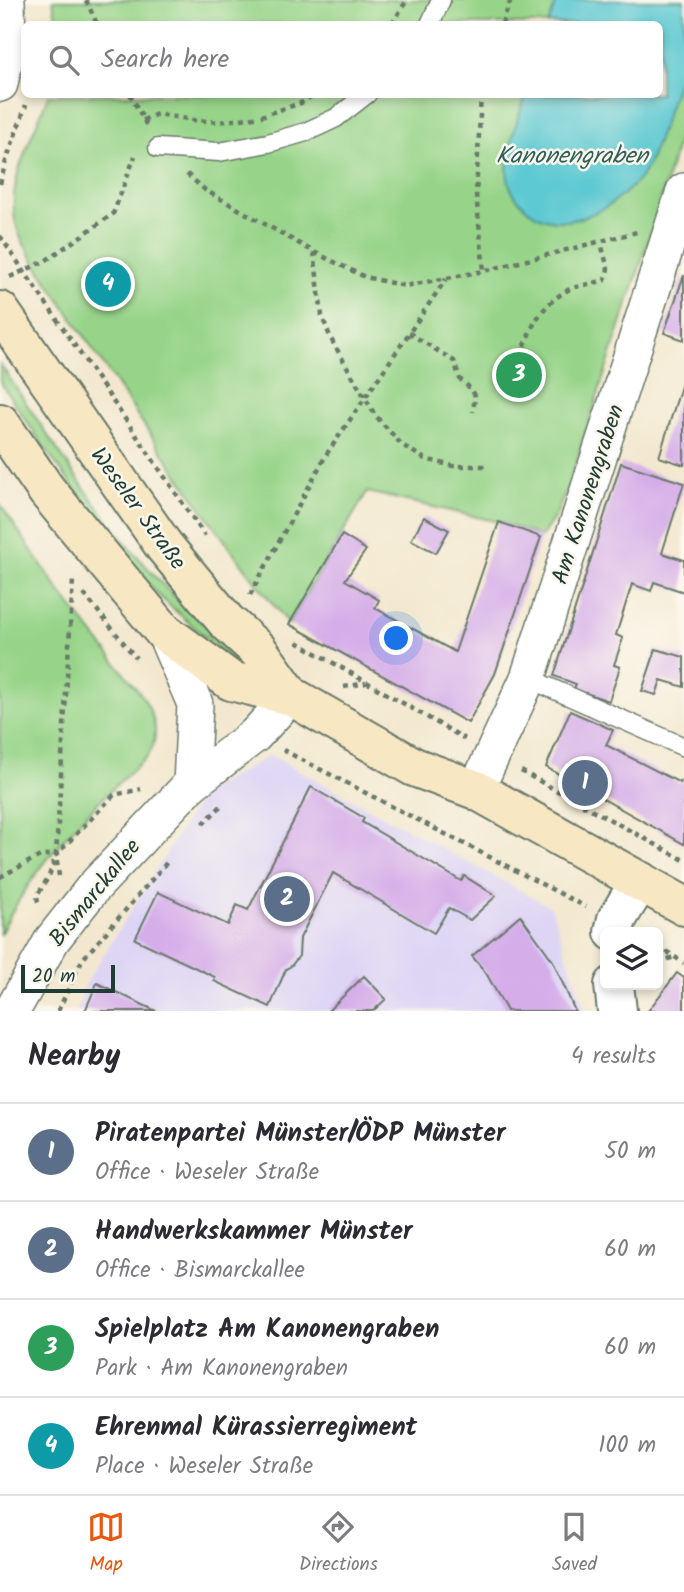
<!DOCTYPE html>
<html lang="en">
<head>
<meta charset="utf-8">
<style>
  :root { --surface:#fff; --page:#f2f2f3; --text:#2b2b33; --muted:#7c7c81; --line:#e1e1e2; --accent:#ea580c }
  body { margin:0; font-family:Kalam,sans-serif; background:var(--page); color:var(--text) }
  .controls { position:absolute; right:21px; bottom:21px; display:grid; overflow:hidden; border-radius:10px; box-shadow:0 4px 10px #0003 }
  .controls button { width:63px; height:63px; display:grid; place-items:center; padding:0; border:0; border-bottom:2px solid var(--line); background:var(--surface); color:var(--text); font:35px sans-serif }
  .scale { position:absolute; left:21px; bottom:18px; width:94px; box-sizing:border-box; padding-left:7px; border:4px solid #1f3d34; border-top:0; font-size:19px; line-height:24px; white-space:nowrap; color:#1f3d34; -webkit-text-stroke:5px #fbf7ec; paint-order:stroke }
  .you { position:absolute; left:397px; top:639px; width:24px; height:24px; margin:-18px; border:5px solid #fff; border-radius:50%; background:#1a73e8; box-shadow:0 0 0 10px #1a73e833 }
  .badge { display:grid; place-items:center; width:46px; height:46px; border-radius:50%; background:var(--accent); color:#fff; font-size:23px; font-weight:700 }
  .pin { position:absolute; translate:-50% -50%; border:4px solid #fff; box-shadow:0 2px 7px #0006 }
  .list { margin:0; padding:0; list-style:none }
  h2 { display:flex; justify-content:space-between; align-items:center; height:91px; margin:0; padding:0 28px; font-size:30px }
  h2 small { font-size:23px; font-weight:400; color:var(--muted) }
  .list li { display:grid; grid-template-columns:46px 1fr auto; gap:21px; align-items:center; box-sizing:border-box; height:98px; padding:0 28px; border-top:2px solid var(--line) }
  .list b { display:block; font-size:26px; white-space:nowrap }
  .list p { margin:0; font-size:23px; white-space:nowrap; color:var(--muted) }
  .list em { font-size:23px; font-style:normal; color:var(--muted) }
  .icon { flex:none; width:38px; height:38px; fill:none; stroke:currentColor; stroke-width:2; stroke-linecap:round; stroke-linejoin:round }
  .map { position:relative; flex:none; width:684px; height:1011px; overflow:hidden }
  .search { position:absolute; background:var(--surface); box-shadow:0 4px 10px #0003; left:21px; right:21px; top:21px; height:77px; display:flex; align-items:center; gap:18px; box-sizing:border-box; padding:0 24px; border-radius:10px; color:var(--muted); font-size:26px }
  .sheet { height:483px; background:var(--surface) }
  nav { display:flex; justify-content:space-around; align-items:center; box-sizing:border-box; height:98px; border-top:2px solid var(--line); background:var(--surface); font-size:19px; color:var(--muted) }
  nav a { display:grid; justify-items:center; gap:4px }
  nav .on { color:var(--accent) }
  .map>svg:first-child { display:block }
  .built { fill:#ded5f5 }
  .green { fill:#97d489; stroke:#5b885e; stroke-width:2 }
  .water { fill:#5dc9d2; stroke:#3e8383; stroke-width:2 }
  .building { fill:#d5ade9 }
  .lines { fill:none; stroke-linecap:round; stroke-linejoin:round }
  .service-casing { stroke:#69796a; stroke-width:21 }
  .minor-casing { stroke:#69796a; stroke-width:38 }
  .tertiary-casing { stroke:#69796a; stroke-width:42 }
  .secondary-casing { stroke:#69796a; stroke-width:42 }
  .path { stroke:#69796a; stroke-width:4.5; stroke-dasharray:5 5; stroke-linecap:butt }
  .service { stroke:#fff; stroke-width:18 }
  .minor { stroke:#fff; stroke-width:35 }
  .tertiary { stroke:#fff; stroke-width:38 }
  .secondary { stroke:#f7e8c3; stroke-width:38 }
  .labels { text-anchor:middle; stroke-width:5; stroke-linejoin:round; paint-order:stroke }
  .street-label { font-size:23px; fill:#1f3d34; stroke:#fbf7ec }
  .water-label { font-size:24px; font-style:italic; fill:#2e605c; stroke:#fbf7ec }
</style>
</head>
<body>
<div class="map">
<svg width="684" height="1011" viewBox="0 0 684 1011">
  <rect width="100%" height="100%" fill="#fbf7ec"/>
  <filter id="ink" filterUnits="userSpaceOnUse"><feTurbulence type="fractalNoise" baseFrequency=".0143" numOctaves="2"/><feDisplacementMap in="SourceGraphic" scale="14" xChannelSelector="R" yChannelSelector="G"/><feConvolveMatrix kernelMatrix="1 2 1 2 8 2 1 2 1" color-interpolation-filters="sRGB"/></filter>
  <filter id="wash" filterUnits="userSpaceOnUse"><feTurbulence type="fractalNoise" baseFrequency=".00686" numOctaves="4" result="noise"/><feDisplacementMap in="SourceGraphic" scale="28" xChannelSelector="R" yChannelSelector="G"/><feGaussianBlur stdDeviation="1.57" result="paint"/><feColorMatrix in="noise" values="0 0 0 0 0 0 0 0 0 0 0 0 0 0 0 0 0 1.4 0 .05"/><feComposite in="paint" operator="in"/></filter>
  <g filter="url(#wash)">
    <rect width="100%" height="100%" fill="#f3e8cf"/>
    <!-- built -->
    <path class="built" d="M 270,755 L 551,907 L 585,1011 L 76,1011 L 86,983 L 203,794 Z"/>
    <!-- green -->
    <g class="green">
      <path d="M 53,0 L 684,0 L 684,121 L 653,226 L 567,489 L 556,515 L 541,537 L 499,522 L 367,492 L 289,624 C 200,515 125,395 45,278 C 36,263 24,248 18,231 C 2,184 34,137 48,95 L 660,94 L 660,24 L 57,24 Z"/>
      <path d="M 0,364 C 51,440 101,520 165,587 C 188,611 214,633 240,655 L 233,662 L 158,595 L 109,537 L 44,447 L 0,382 Z"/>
      <path d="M 0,504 L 60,592 L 143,697 C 155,717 161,737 147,757 C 89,808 33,865 0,935 Z"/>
    </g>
    <!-- water -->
    <path class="water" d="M 557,0 L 684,0 C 684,18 684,36 684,54 C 683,70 652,162 642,175 C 617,208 558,242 523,205 C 517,199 511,192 509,183 C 502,155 518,121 526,95 L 660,94 L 660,24 L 548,24 Z"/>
    <g id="blocks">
      <!-- building -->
      <g class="building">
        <path d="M 684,275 L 684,340 L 664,333 Z"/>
        <path d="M 683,380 L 684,380 L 684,465 L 659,457 Z"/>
        <path d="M 621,463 L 684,483 L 662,553 L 684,560 L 684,592 L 654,582 L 651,591 L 632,584 L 616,635 L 623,638 L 614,665 L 620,667 L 609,701 L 574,689 L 576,684 L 554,676 Z"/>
        <path d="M 424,517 L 449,530 L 436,553 L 411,540 Z"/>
        <path d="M 499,522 L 541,537 L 495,674 L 468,723 L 289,624 L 342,535 L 366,550 L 345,580 L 379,600 L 375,608 L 455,652 Z"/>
        <path d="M 656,649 L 684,657 L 684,687 L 661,680 L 656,695 L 642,691 Z"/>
        <path d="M 570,711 L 613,730 L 606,745 L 680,783 L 684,777 L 684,844 L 546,767 Z"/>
        <path d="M 311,787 L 364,818 L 362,822 L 461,881 L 464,876 L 496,896 L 470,920 L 449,908 L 434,933 L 333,873 L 300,938 L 299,956 L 291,966 L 286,969 L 270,1007 L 214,981 L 215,977 L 135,939 L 158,892 L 228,925 L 237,905 L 248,910 Z"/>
        <path d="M 520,915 L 553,961 L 575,1011 L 507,1011 L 486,973 L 472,956 Z"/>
        <path d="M 677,973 L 684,978 L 684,1011 L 648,1011 Z"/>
        <path d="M 364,976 L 386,999 L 373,1011 L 328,1011 Z"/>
        <path d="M 97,983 L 156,1011 L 85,1011 Z"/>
      </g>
    </g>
  </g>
  <g filter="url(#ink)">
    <use href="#blocks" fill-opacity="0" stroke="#69796a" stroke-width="2"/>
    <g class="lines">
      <!-- service casing -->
      <g class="service-casing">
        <g id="service">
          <path d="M 430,24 L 441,0"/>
          <path d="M 158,148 L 219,152 L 268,143 L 306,132 L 336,118 L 367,94"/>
          <path d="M 528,678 L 684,747"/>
        </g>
      </g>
      <!-- minor casing -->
      <g class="minor-casing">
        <g id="minor">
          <path d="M 0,84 L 8,45 L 7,0"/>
          <path d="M 164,632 L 195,704 L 191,784"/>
          <path d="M 476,790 L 528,678 L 684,191"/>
          <path d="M 12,1011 L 52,940 L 93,888 L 191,784 L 255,735 L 291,696"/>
        </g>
      </g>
      <!-- tertiary casing -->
      <g class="tertiary-casing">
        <g id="tertiary">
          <path d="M 614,932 L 617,919 L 640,881"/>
          <path d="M 614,985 L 617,1011"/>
        </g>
      </g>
      <!-- secondary casing -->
      <g class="secondary-casing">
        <g id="secondary">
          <path d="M 0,311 L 164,546 L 226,621 L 258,650 L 291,696"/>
          <path d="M 0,423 L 47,491 L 164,632 L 231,681 L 291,696 L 414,767 L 476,790 L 684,906"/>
        </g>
      </g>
      <!-- path -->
      <g class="path">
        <path d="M 86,0 L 97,24"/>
        <path d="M 392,24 L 407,0"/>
        <path d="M 502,24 L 511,0"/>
        <path d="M 130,94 L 148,128"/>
        <path d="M 481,94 L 476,194 L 484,271"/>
        <path d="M 143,120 L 157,114 L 193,120 L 220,122 L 261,116 L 301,103 L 315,94"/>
        <path d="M 187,174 L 205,190 L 314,252 L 365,277 L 405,286 L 484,271 L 637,232"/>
        <path d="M 0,184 L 6,161 L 26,105"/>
        <path d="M 0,236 L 205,536"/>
        <path d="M 314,252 L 322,316 L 331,339 L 375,415 L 402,445 L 425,459 L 453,466 L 489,466"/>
        <path d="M 10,277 L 45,261 L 113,214 L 135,156"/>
        <path d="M 409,333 L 454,361 L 460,379 L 472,390 L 475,396 L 473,412"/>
        <path d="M 522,356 C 529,328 541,305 568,290 C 578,285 593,284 605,280 L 608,269 L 601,243"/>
        <path d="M 84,594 L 136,658"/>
        <path d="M 250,595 L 326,455 L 446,279"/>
        <path d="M 297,642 L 465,739"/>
        <path d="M 344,687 L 366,683"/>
        <path d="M 283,750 L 586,907"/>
        <path d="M 521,771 L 684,860"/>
        <path d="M 203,824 L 222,805"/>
        <path d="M 59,876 L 56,855 L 73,580"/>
        <path d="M 0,877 L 42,855 L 56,855"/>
        <path d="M 38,902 L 37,896 L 49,876 L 56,855 L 114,795 L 141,789"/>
        <path d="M 658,946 L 684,963"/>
        <path d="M 658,962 L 675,957"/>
        <path d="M 58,1011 L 82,960 L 169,860"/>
      </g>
      <!-- service -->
      <use href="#service" class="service"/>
      <!-- minor -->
      <use href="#minor" class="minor"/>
      <!-- tertiary -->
      <use href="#tertiary" class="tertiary"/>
      <!-- secondary -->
      <use href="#secondary" class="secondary"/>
    </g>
  </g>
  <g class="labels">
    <!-- street labels -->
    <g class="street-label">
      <text transform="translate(587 494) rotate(-72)" y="8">Am Kanonengraben</text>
      <text transform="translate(139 508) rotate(54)" y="8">Weseler Straße</text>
      <text transform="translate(94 892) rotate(-51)" y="8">Bismarckallee</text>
    </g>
    <!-- water labels -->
    <g class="water-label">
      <text x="572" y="163">Kanonengraben</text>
    </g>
  </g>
</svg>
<div class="controls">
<button><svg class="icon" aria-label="layers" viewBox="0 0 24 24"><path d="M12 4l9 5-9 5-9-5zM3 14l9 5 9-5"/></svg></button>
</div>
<div class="scale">20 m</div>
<div class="you"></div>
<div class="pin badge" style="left:585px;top:783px;background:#5c6f8a">1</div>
<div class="pin badge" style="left:287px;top:899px;background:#5c6f8a">2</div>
<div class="pin badge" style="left:519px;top:375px;background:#2e9e5b">3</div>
<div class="pin badge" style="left:108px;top:284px;background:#0f9aa8">4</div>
<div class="search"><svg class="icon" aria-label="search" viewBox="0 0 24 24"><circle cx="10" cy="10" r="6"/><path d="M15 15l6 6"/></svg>Search here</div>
</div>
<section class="sheet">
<h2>Nearby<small>4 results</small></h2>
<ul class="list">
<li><span class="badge" style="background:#5c6f8a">1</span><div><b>Piratenpartei Münster/ÖDP Münster</b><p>Office · Weseler Straße</p></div><em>50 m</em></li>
<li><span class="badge" style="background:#5c6f8a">2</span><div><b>Handwerkskammer Münster</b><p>Office · Bismarckallee</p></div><em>60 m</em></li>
<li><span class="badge" style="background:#2e9e5b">3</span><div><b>Spielplatz Am Kanonengraben</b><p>Park · Am Kanonengraben</p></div><em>60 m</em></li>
<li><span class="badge" style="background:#0f9aa8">4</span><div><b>Ehrenmal Kürassierregiment</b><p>Place · Weseler Straße</p></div><em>100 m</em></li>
</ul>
</section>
<nav>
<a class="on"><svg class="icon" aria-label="map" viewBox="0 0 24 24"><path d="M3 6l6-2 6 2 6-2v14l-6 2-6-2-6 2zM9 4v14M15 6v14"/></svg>Map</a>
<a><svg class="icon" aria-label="directions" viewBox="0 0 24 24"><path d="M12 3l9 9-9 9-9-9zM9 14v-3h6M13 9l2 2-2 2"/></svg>Directions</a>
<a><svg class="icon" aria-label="saved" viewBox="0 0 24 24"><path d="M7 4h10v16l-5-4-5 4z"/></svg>Saved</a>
</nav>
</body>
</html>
